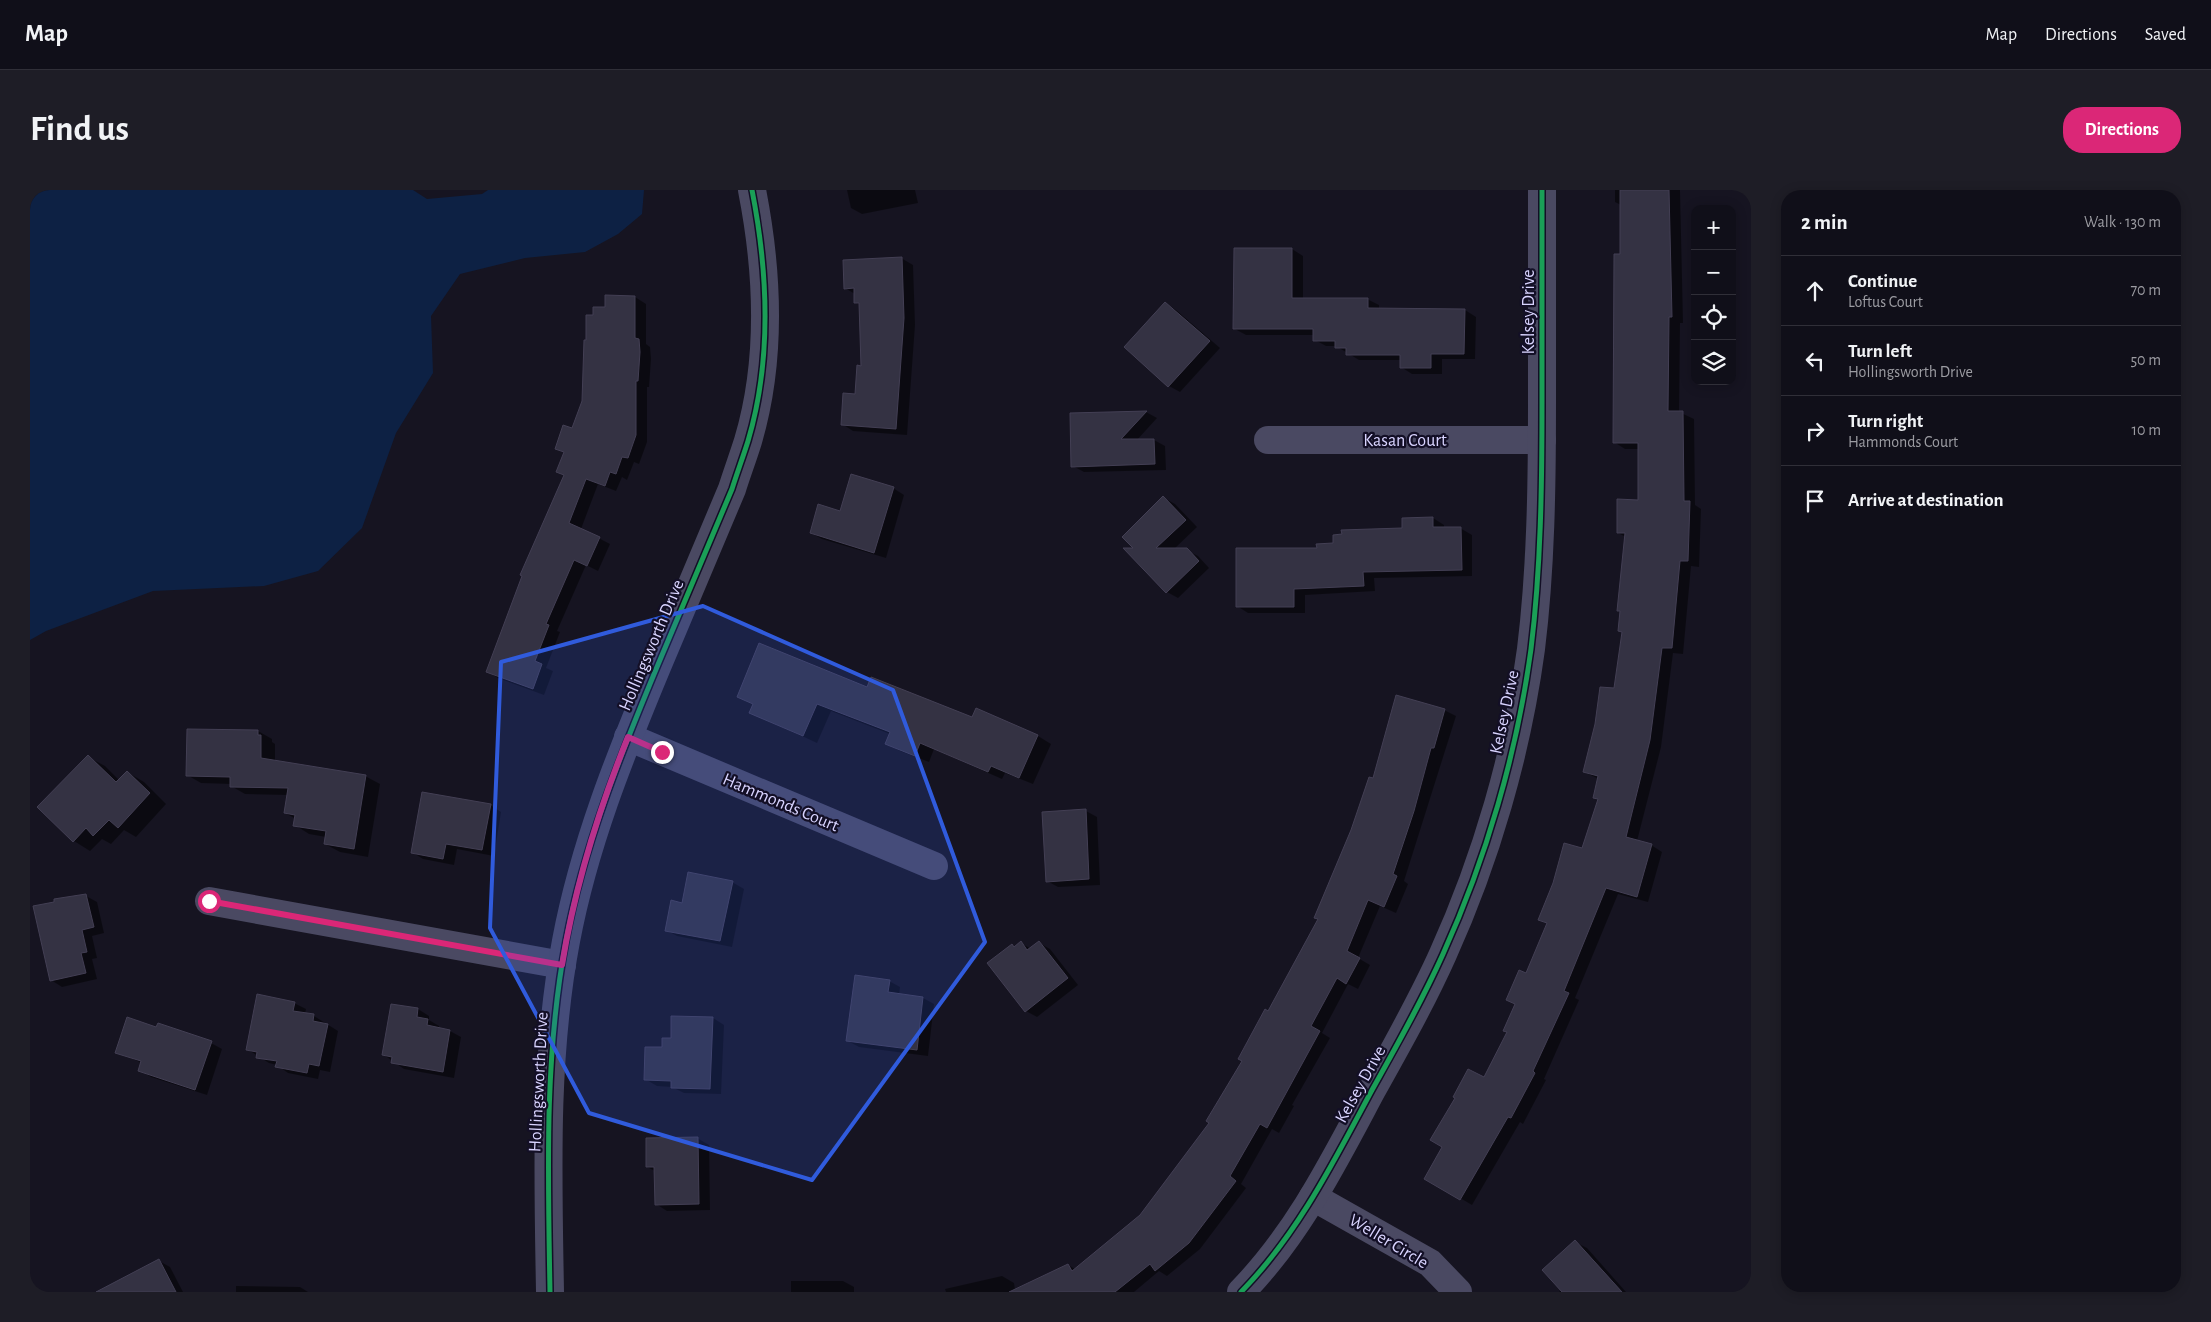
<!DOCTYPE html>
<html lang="en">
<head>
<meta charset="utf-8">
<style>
  :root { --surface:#100f19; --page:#1e1d26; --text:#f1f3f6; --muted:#9c9ca2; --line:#302f38; --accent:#db2777 }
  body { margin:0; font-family:"Alegreya Sans",sans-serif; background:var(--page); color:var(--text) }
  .controls { position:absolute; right:15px; top:15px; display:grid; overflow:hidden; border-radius:10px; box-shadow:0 2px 12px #0003 }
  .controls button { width:45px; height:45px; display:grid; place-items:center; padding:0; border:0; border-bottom:1px solid var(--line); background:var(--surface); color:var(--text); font:25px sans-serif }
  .stop { position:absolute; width:15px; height:15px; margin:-11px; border:4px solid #db2777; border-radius:50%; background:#fff }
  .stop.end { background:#db2777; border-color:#fff; box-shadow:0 1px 5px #0008 }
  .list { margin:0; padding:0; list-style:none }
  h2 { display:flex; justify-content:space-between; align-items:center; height:65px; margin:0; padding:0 20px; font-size:21px }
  h2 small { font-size:16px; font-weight:400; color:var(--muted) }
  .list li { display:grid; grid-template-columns:32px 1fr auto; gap:15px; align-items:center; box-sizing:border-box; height:70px; padding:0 20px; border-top:1px solid var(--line) }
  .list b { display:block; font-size:19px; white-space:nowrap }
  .list p { margin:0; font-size:16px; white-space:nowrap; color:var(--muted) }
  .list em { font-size:16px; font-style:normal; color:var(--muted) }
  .icon { flex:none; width:28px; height:28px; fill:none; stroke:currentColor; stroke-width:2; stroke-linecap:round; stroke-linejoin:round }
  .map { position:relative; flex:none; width:1721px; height:1102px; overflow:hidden; border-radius:20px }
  header { display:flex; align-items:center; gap:30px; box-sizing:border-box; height:70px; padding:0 25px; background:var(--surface); border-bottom:1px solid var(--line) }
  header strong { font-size:24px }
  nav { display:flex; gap:28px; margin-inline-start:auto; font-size:18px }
  .intro { display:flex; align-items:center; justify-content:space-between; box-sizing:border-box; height:120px; padding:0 30px }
  h1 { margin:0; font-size:35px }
  .button { padding:12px 22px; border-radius:20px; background:var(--accent); color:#fff; font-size:18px; font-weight:700 }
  main { display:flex; gap:30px; padding:0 30px }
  aside { flex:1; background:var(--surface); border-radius:20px; box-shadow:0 2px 12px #0003 }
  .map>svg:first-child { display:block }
  .water { fill:#0d2144 }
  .shadow { fill:#0007 }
  .building { fill:#343243; stroke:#433f54 }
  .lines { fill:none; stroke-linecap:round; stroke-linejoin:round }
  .street { stroke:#4a4962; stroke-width:28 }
  .cycleway-casing { stroke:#130f26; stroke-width:8 }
  .cycleway { stroke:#1a9f57; stroke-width:5 }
  .route { stroke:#db2777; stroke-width:6 }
  .marked { fill:#305bdc; fill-opacity:0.2; stroke:#305bdc; stroke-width:4; stroke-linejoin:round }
  .labels { text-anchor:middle; stroke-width:4.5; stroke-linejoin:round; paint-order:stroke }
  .street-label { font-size:18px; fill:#d9d4ff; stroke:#130f26 }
</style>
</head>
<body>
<header>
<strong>Map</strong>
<nav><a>Map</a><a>Directions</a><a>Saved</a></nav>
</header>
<div class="intro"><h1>Find us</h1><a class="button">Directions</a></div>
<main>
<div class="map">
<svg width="1721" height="1102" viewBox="0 0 1721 1102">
  <rect width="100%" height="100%" fill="#161421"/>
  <!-- water -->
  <path class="water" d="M 0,0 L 383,0 L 397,9 L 452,4 L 458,0 L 614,0 L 612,24 L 588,44 L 555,62 L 495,68 L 430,84 L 401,126 L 403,183 L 366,243 L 332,338 L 288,381 L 234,396 L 123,401 L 16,441 L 0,450 Z"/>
  <!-- shadow -->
  <g class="shadow">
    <path d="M 817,0 L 885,0 L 888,13 L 832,24 L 821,18 Z"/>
    <path d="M 1585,0 L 1650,0 L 1653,133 L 1650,133 L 1649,222 L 1664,229 L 1665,315 L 1671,319 L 1669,377 L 1661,376 L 1653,464 L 1643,463 L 1631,557 L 1607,651 L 1621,655 L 1632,662 L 1618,712 L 1588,704 L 1545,808 L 1549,810 L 1514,889 L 1516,890 L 1493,934 L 1490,932 L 1442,1015 L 1396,988 L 1454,889 L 1478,842 L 1497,785 L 1518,734 L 1509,729 L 1553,659 L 1569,610 L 1564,607 L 1569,589 L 1554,582 L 1585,500 L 1593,443 L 1589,441 L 1596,347 L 1588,343 L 1609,311 L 1609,259 L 1595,259 L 1584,252 L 1591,65 L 1591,15 L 1585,12 Z"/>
    <path d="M 1262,59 L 1273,66 L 1273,109 L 1337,109 L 1349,115 L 1349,119 L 1435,120 L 1446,127 L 1445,169 L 1412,169 L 1412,184 L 1382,184 L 1371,177 L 1371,170 L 1329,170 L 1306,156 L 1296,156 L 1285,150 L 1285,145 L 1216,145 L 1205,139 Z"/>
    <path d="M 871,68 L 883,75 L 885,135 L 877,245 L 823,241 L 812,234 L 826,206 L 832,177 L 830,115 L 825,112 L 825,104 L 815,98 Z"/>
    <path d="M 576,107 L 605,107 L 616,114 L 616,154 L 620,157 L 621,169 L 619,197 L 617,197 L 617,252 L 609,274 L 604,272 L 597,290 L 592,287 L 586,301 L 568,294 L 551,339 L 580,354 L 568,381 L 556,375 L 527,441 L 530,442 L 516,478 L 523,481 L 514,505 L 468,488 L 457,481 L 535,286 L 528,282 L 535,263 L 526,258 L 543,239 L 554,211 L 557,151 L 564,126 L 576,118 Z"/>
    <path d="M 1135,113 L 1146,120 L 1190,158 L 1150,202 L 1139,196 L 1096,157 Z"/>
    <path d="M 1116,222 L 1127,228 L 1107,250 L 1124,250 L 1135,256 L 1136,280 L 1054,282 L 1043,276 L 1041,224 Z"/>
    <path d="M 863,298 L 874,305 L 856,368 L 792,349 L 781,343 L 811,322 Z"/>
    <path d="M 1134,308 L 1145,314 L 1167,337 L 1143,360 L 1156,360 L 1168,366 L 1179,378 L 1148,408 L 1137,402 L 1106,360 Z"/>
    <path d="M 1403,328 L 1414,335 L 1414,338 L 1430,338 L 1442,345 L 1442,386 L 1344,388 L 1345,401 L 1275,405 L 1275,423 L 1218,423 L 1207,416 L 1288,360 L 1374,339 L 1374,329 Z"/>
    <path d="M 838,499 L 1008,546 L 1021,554 L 1003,594 L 975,583 L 972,589 L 904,559 L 899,572 L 870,561 L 856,553 L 860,544 L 801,521 L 787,553 L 721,522 L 724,515 L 709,507 Z"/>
    <path d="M 1414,520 L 1426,526 L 1374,691 L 1378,694 L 1366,723 L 1350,716 L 1328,768 L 1340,775 L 1328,799 L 1318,794 L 1292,843 L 1300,848 L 1262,915 L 1264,916 L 1249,943 L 1242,939 L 1211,994 L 1216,998 L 1170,1059 L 1137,1086 L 1129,1081 L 1104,1102 L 916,1102 L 915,1099 L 972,1086 L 984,1093 L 985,1100 L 1038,1075 L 1045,1079 L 1110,1026 L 1181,932 L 1289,729 L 1344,590 Z"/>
    <path d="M 228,541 L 242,549 L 242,552 L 245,554 L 245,571 L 335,586 L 350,594 L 338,667 L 310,662 L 295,654 L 296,647 L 279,644 L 265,635 L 266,629 L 255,623 L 258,605 L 215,604 L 201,596 L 201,594 L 171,593 L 157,585 Z"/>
    <path d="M 58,567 L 75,576 L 89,590 L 97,582 L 114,592 L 136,614 L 106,647 L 94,640 L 81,654 L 72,649 L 60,661 L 44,651 L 9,617 Z"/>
    <path d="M 460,615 L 471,622 L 464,666 L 427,659 L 424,675 L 393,669 L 382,662 Z"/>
    <path d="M 1056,621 L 1067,627 L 1070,695 L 1028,697 L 1017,691 Z"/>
    <path d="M 702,692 L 714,699 L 702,757 L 647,746 L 636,740 L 653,714 Z"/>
    <path d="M 56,706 L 67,712 L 74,743 L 62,746 L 67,768 L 62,769 L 67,789 L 32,797 L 21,790 Z"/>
    <path d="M 991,753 L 1001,759 L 1009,753 L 1020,759 L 1048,795 L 1007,827 L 996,821 L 982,755 L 985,758 Z"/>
    <path d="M 859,791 L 870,797 L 869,805 L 893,808 L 904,814 L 898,866 L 829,857 L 818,851 Z"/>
    <path d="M 264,813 L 276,819 L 275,824 L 284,826 L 308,841 L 300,882 L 290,880 L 288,889 L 258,883 L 247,875 L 239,873 L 217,859 Z"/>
    <path d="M 362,815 L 388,819 L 399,826 L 399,830 L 409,836 L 409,839 L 420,841 L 431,847 L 424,888 L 374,879 L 354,865 Z"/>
    <path d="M 683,828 L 694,835 L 691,904 L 654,903 L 642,897 L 627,896 L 615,889 L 642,850 Z"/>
    <path d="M 127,838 L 181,853 L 192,859 L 177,905 L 121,887 L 110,880 L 112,873 L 87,862 Z"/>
    <path d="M 667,948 L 679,955 L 680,1020 L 637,1021 L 626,1014 L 625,981 L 617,977 Z"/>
    <path d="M 1545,1052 L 1557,1058 L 1596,1102 L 1529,1102 L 1531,1100 Z"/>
    <path d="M 129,1071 L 140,1077 L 153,1102 L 77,1102 Z"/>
    <path d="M 761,1091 L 813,1091 L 824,1097 L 824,1102 L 761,1102 Z"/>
    <path d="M 206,1096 L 270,1097 L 278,1102 L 206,1102 Z"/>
  </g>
  <!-- building -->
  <g class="building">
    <path d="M 1590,0 L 1639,0 L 1642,127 L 1639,127 L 1638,221 L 1653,221 L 1654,311 L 1660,311 L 1658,371 L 1650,371 L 1642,458 L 1632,458 L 1620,550 L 1596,647 L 1622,654 L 1607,707 L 1576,698 L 1534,801 L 1539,803 L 1503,881 L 1505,883 L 1481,928 L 1478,927 L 1430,1010 L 1394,989 L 1412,957 L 1400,950 L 1425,908 L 1423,907 L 1438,879 L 1454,887 L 1477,842 L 1473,841 L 1485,814 L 1476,810 L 1489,780 L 1496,783 L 1517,733 L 1508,730 L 1523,693 L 1534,653 L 1552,658 L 1568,609 L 1563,608 L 1568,586 L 1553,582 L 1565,534 L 1570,497 L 1584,498 L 1592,442 L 1588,441 L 1590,421 L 1587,421 L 1595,343 L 1587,343 L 1587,309 L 1608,310 L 1608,253 L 1583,253 L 1584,64 L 1590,64 Z"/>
    <path d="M 1204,58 L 1262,58 L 1262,108 L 1338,108 L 1338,118 L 1435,119 L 1434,164 L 1401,164 L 1401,178 L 1370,178 L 1370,165 L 1316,165 L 1316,158 L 1305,158 L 1305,151 L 1283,151 L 1283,139 L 1203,139 Z"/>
    <path d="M 872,67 L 874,128 L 866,239 L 811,235 L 813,203 L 825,204 L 827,175 L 831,176 L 829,113 L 824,113 L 824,98 L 814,99 L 813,70 Z"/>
    <path d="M 575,105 L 605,106 L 605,148 L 609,149 L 610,162 L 608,191 L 606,191 L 606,245 L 598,268 L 592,267 L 586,284 L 580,282 L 575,296 L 556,289 L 539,333 L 570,347 L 557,376 L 544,370 L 516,434 L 519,435 L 505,471 L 512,474 L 503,499 L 456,482 L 492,386 L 490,385 L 534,285 L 526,282 L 534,262 L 525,259 L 533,235 L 542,238 L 552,211 L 554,150 L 556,150 L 556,125 L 563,125 L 563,117 L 575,117 Z"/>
    <path d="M 1135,112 L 1180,151 L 1138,197 L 1094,157 Z"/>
    <path d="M 1117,221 L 1091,249 L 1124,249 L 1125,274 L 1041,277 L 1040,223 Z"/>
    <path d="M 821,284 L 864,297 L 844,363 L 780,343 L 788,314 L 810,321 Z"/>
    <path d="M 1133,306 L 1156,330 L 1126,358 L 1157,358 L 1169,371 L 1136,403 L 1093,358 L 1103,358 L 1092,347 Z"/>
    <path d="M 1403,327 L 1403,337 L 1431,337 L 1432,380 L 1333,382 L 1334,396 L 1264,399 L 1264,417 L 1206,417 L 1206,358 L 1287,358 L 1286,354 L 1303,353 L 1303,345 L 1312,344 L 1311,340 L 1372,338 L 1372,328 Z"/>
    <path d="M 729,453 L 837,497 L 841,487 L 942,527 L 946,518 L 1008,545 L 989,588 L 961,576 L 958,582 L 890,553 L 885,566 L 855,554 L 860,542 L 787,514 L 773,546 L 719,523 L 723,514 L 707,507 Z"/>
    <path d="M 1366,505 L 1415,519 L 1404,558 L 1401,558 L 1384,621 L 1363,684 L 1367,686 L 1354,717 L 1338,710 L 1317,761 L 1330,768 L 1316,794 L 1307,788 L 1281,836 L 1290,841 L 1237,938 L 1230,934 L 1200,986 L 1206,991 L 1159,1053 L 1125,1081 L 1120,1074 L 1085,1102 L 979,1102 L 1038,1074 L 1042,1081 L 1110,1025 L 1179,933 L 1176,931 L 1212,871 L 1208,869 L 1235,819 L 1238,821 L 1288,729 L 1284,728 L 1321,640 L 1339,587 L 1343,588 Z"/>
    <path d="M 157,539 L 228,540 L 228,545 L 231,545 L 231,568 L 336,585 L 324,659 L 294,654 L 296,641 L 263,636 L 265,625 L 254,623 L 258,598 L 200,597 L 200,587 L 156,586 Z"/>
    <path d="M 58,565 L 86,592 L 97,581 L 120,603 L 88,638 L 79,630 L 63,646 L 56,638 L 43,652 L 7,617 Z"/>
    <path d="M 392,602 L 461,614 L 452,660 L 416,654 L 413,669 L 381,663 Z"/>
    <path d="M 1056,619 L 1059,689 L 1016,692 L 1012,622 Z"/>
    <path d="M 658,682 L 703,691 L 690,751 L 635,741 L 641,710 L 652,713 Z"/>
    <path d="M 56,704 L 64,737 L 52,740 L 57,762 L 51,763 L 56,783 L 20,791 L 3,716 L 24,712 L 24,709 Z"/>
    <path d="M 991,751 L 997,760 L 1009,751 L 1038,788 L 995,822 L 957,773 L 982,754 L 984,757 Z"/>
    <path d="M 825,785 L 860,790 L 858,802 L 893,807 L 887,860 L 816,851 Z"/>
    <path d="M 227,804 L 265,812 L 263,821 L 284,824 L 283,831 L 298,834 L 289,876 L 279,874 L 277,883 L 245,877 L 247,871 L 226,868 L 227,862 L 216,860 Z"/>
    <path d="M 361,814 L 388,818 L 387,827 L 398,829 L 397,835 L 420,840 L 413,882 L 361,873 L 362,867 L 352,865 Z"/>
    <path d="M 641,826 L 683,827 L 680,899 L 641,898 L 641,891 L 614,890 L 615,857 L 632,857 L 632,848 L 641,848 Z"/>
    <path d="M 97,827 L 126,837 L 128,833 L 182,851 L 165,900 L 108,881 L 111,871 L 85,863 Z"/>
    <path d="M 668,947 L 669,1014 L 625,1015 L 624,977 L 616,977 L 616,948 Z"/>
    <path d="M 1545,1050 L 1592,1102 L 1532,1102 L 1512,1080 Z"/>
    <path d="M 129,1069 L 146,1102 L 66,1102 Z"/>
  </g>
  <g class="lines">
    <!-- street -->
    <g class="street">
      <path d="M 1238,250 L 1512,250"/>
      <path d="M 598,547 L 904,676"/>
      <path d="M 179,711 L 532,775"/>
      <path d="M 1283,1007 L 1400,1073 L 1428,1102"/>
      <path d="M 520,1102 C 518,984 514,867 536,751 C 554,655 590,566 627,477 C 652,417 677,358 702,299 C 707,283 713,267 718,251 C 742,170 738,82 722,0"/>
      <path d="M 1211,1102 C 1268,1044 1304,971 1342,900 C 1367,855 1392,811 1413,764 C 1456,669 1487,563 1501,459 C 1511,377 1512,295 1512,212 C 1512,141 1512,71 1512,0"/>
    </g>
    <!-- cycleway casing -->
    <g class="cycleway-casing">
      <g id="cycleway">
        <path d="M 520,1102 C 518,984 514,867 536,751 C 554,655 590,566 627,477 C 652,417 677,358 702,299 C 707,283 713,267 718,251 C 742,170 738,82 722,0"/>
        <path d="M 1211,1102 C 1268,1044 1304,971 1342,900 C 1367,855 1392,811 1413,764 C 1456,669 1487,563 1501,459 C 1511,377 1512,295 1512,212 C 1512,141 1512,71 1512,0"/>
      </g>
    </g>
    <!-- cycleway -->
    <use href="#cycleway" class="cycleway"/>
  </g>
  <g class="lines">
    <!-- route -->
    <path class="route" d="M 179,711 L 532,775 C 545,696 568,621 598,547 L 632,562"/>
  </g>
  <!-- marked area -->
  <path class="marked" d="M 673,416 L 863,500 L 955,752 L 782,990 L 559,923 L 460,738 L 471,472 Z"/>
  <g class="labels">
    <!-- street labels -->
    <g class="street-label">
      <text transform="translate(1498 122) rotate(-90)" y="6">Kelsey Drive</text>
      <text x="1375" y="256">Kasan Court</text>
      <text transform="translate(621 455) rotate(-67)" y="6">Hollingsworth Drive</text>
      <text transform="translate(1474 522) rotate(-78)" y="6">Kelsey Drive</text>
      <text transform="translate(751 612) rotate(23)" y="6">Hammonds Court</text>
      <text transform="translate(508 892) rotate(-87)" y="6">Hollingsworth Drive</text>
      <text transform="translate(1330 894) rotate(-61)" y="6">Kelsey Drive</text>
      <text transform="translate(1359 1051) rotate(31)" y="6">Weller Circle</text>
    </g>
  </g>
</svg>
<div class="controls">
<button>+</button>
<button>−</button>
<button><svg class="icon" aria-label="locate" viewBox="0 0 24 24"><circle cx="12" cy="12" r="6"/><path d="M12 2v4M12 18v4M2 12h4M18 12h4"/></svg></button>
<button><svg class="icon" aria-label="layers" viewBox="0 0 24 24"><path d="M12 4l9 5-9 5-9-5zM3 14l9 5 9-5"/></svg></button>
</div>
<div class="stop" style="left:179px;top:711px"></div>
<div class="stop end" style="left:632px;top:562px"></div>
</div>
<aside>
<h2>2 min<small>Walk · 130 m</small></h2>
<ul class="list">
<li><svg class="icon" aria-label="ahead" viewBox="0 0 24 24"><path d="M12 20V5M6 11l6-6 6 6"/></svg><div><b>Continue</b><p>Loftus Court</p></div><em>70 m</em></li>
<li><svg class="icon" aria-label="left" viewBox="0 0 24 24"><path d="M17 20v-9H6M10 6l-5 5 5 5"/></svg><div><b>Turn left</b><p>Hollingsworth Drive</p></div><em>50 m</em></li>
<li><svg class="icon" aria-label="right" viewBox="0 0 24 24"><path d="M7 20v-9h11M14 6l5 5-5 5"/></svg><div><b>Turn right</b><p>Hammonds Court</p></div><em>10 m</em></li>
<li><svg class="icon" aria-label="arrive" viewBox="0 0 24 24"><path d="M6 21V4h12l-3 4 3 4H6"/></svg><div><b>Arrive at destination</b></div></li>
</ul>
</aside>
</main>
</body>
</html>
